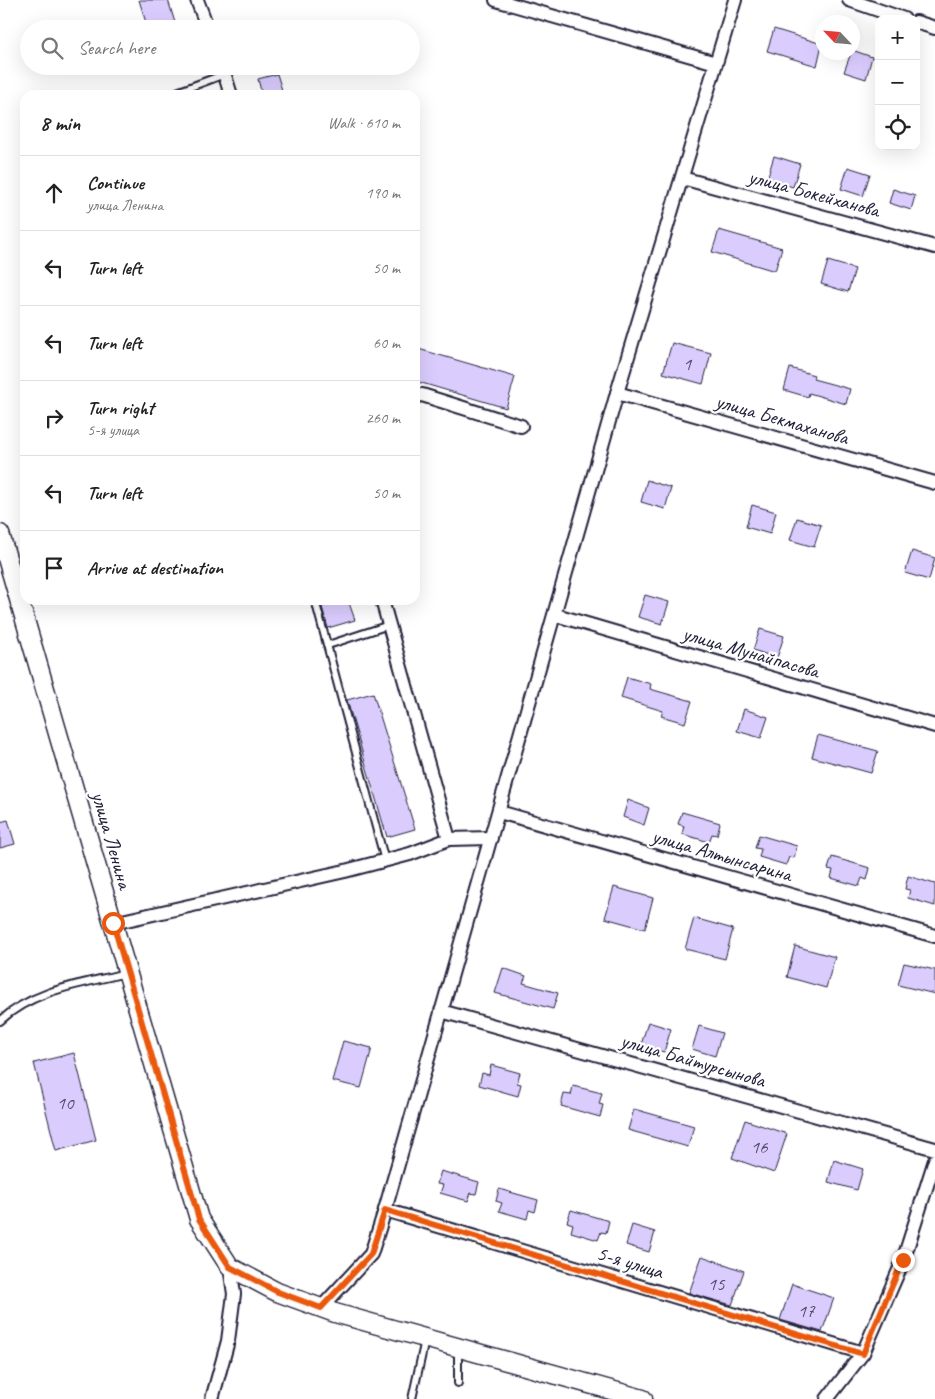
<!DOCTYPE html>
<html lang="en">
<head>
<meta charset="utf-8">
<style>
  :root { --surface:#fff; --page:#f2f2f2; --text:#222; --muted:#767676; --line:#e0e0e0 }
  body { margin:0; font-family:Caveat,sans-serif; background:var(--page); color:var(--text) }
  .controls { position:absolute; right:15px; top:15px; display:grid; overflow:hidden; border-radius:10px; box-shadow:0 5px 20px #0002 }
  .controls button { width:45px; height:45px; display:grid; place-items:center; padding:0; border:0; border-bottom:1px solid var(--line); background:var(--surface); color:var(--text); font:25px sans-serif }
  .compass { position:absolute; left:815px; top:15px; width:45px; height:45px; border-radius:50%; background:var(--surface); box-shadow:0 5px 20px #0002; rotate:296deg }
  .stop { position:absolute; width:15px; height:15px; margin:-11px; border:4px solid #ea580c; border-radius:50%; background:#fff }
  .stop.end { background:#ea580c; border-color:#fff; box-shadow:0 1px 5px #0008 }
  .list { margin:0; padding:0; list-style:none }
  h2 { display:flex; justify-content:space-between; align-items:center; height:65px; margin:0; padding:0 20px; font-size:21px }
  h2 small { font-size:16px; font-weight:400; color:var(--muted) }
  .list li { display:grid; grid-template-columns:32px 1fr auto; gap:15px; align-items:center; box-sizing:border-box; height:75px; padding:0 20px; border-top:1px solid var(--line) }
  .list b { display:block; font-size:19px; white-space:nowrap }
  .list p { margin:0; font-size:16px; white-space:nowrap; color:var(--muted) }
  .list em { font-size:16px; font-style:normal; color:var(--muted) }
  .icon { flex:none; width:28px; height:28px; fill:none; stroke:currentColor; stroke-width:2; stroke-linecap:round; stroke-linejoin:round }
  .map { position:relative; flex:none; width:935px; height:1399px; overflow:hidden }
  .search { position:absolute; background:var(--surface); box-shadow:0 5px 20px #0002; left:20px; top:20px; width:400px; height:55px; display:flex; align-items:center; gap:12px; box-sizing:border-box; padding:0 18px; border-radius:28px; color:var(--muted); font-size:19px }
  .panel { position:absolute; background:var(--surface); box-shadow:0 5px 20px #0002; left:20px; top:90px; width:400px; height:515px; border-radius:15px }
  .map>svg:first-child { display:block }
  .building { fill:#dbccfe; stroke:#22223b }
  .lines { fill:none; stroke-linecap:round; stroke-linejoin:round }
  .lane-casing { stroke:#22223b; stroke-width:10 }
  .street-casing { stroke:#22223b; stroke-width:16 }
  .secondary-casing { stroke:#22223b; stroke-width:21 }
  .lane { stroke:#fff; stroke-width:6 }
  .street { stroke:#fff; stroke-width:12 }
  .secondary { stroke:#fff; stroke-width:18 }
  .route { stroke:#ea580c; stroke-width:6 }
  .labels { text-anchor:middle; stroke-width:4.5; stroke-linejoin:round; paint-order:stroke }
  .number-label { font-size:19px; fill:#504c6c }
  .street-label { font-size:21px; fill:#22223b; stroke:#fff }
</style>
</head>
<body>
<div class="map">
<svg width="935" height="1399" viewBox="0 0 935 1399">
  <rect width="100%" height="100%" fill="#fff"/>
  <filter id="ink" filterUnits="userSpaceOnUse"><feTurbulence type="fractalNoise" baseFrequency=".02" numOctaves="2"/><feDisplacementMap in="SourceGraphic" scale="10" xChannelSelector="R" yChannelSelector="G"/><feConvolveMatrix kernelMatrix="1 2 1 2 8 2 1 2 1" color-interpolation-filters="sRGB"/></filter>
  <g filter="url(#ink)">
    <!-- building -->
    <g class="building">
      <path d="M 139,0 L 168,0 L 177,29 L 148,29 Z"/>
      <path d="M 774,29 L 822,44 L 817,66 L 767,51 Z"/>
      <path d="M 852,50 L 872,57 L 866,79 L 844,72 Z"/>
      <path d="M 277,74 L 282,90 L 262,95 L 258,79 Z"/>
      <path d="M 774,156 L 800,164 L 793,187 L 767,179 Z"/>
      <path d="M 848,167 L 870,174 L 863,196 L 841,189 Z"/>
      <path d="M 893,189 L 915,196 L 911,210 L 889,203 Z"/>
      <path d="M 719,230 L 782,248 L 775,271 L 712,252 Z"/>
      <path d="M 828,261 L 855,269 L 848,292 L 821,284 Z"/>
      <path d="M 672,343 L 711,353 L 703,384 L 663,373 Z"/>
      <path d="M 415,348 L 515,377 L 506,408 L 415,381 Z"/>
      <path d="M 790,368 L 814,375 L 813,379 L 850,389 L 846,404 L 809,393 L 808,397 L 784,390 Z"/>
      <path d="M 647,480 L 671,488 L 665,509 L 641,502 Z"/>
      <path d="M 752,505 L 776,512 L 770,534 L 746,527 Z"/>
      <path d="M 797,518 L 821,525 L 814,547 L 790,540 Z"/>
      <path d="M 912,551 L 935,558 L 929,580 L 905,573 Z"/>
      <path d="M 645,595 L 669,602 L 662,624 L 638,617 Z"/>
      <path d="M 320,600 L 348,600 L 355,620 L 328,628 Z"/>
      <path d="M 760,629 L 784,636 L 777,658 L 753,650 Z"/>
      <path d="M 627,677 L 651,684 L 650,689 L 692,701 L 685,723 L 661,716 L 663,711 L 621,698 Z"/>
      <path d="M 373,693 L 415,829 L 387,837 L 347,700 Z"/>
      <path d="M 744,709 L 768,717 L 761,738 L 737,731 Z"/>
      <path d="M 818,735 L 878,751 L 871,773 L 812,757 Z"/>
      <path d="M 628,800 L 649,808 L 644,825 L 623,817 Z"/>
      <path d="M 682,812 L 720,823 L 717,835 L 712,834 L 709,842 L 682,834 L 684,826 L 678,824 Z"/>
      <path d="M 8,820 L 15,844 L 0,848 L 0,822 Z"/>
      <path d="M 759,835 L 797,846 L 794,858 L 789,857 L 786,865 L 759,857 L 761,849 L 755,848 Z"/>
      <path d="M 832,857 L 870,868 L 867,880 L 862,878 L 859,886 L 831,878 L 833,870 L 828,869 Z"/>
      <path d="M 908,876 L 935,884 L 935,906 L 908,898 L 910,890 L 905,889 Z"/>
      <path d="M 614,887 L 653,898 L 645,929 L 605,918 Z"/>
      <path d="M 694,918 L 733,929 L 725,959 L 685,949 Z"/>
      <path d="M 795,946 L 835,957 L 826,988 L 787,977 Z"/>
      <path d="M 904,963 L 935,970 L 935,994 L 898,985 Z"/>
      <path d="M 503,968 L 526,976 L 523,983 L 558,993 L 553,1009 L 495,993 Z"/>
      <path d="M 648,1022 L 671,1029 L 664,1052 L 641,1045 Z"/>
      <path d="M 699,1026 L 722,1033 L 715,1056 L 692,1049 Z"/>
      <path d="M 343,1041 L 372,1048 L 361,1088 L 332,1081 Z"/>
      <path d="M 74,1053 L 96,1140 L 56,1151 L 34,1063 Z"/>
      <path d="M 491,1065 L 520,1073 L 517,1083 L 521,1084 L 518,1096 L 479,1085 L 482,1073 L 489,1075 Z"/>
      <path d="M 573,1086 L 602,1093 L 599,1104 L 603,1105 L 600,1117 L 561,1106 L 564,1094 L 571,1095 Z"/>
      <path d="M 634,1109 L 694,1126 L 688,1147 L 628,1130 Z"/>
      <path d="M 745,1120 L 787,1134 L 774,1173 L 732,1158 Z"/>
      <path d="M 834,1160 L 863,1169 L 857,1190 L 828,1182 Z"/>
      <path d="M 441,1171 L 479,1182 L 476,1194 L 471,1193 L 468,1201 L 440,1193 L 443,1185 L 437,1184 Z"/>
      <path d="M 499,1189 L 538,1200 L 535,1212 L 529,1210 L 527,1219 L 499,1211 L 502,1203 L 496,1201 Z"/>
      <path d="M 571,1210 L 609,1221 L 606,1233 L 601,1232 L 598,1240 L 571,1232 L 573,1224 L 567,1222 Z"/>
      <path d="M 632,1225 L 655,1232 L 649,1252 L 626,1245 Z"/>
      <path d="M 702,1256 L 744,1271 L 732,1305 L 689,1293 Z"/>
      <path d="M 792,1284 L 834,1298 L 822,1332 L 780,1320 Z"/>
    </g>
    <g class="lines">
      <!-- lane casing -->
      <g class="lane-casing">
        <g id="lane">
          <path d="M 175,95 L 177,92 L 225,74"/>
          <path d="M 315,600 L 385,861"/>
          <path d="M 328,645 L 389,625"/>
          <path d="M 0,1021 C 34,989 83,984 126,973"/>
          <path d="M 458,1383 L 458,1349"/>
          <path d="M 412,1399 L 425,1340"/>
        </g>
      </g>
      <!-- street casing -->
      <g class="street-casing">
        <g id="street">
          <path d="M 197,0 L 208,29"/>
          <path d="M 496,0 L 716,63"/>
          <path d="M 849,0 L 904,19"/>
          <path d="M 916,22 L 935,28"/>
          <path d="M 222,66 L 231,95"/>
          <path d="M 682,178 L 935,247"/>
          <path d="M 617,393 L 935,483"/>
          <path d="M 415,396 L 422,395 L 521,426"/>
          <path d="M 382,600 L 449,839"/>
          <path d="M 556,615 L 935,726"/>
          <path d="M 499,812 L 935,936"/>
          <path d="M 113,923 L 345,871 L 410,854 L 449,839 L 491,838"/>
          <path d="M 441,1011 L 935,1149"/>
          <path d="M 385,1210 L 863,1353"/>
          <path d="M 321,1308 L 371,1254 L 385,1210 L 617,393 L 735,0"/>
          <path d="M 212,1399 L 228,1341 L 234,1294 L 230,1267"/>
          <path d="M 827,1399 L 863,1353 L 903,1261 L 935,1160"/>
        </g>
      </g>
      <!-- secondary casing -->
      <g class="secondary-casing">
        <path id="secondary" d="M 0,534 L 199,1219 L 230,1267 L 277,1292 L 335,1313 L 643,1399"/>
      </g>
      <!-- lane -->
      <use href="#lane" class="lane"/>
      <!-- street -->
      <use href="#street" class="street"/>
      <!-- secondary -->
      <use href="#secondary" class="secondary"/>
    </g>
  </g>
  <g class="lines" filter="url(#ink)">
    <!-- route -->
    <path class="route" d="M 113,923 L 199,1219 L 230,1267 L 278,1292 L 321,1308 L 371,1254 L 385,1210 L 863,1354 L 903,1260"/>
  </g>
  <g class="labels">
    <!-- number labels -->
    <g class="number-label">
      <text x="687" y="370">1</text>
      <text x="65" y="1109">10</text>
      <text x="759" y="1153">16</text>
      <text x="716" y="1290">15</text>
      <text x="806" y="1317">17</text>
    </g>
    <!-- street labels -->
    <g class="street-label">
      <text transform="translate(814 193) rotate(15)" y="7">улица Бокейханова</text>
      <text transform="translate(782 419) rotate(16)" y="7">улица Бекмаханова</text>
      <text transform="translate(751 652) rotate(16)" y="7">улица Мунайпасова</text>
      <text transform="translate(112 840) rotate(74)" y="7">улица Ленина</text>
      <text transform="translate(722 855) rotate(16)" y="7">улица Алтынсарина</text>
      <text transform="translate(693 1060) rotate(16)" y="7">улица Байтурсынова</text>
      <text transform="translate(630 1262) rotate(17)" y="7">5-я улица</text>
    </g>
  </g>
</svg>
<div class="controls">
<button>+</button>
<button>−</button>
<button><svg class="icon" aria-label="locate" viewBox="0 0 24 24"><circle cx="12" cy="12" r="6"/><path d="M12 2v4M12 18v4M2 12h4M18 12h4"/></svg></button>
</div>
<svg class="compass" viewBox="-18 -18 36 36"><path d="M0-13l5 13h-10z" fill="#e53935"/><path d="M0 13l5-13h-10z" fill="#767676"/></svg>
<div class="stop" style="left:113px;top:923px"></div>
<div class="stop end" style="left:903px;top:1260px"></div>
<div class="search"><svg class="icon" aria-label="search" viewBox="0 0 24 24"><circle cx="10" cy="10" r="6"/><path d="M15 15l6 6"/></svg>Search here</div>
<section class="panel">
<h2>8 min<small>Walk · 610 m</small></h2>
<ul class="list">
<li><svg class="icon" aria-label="ahead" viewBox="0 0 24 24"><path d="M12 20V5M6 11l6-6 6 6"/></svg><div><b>Continue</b><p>улица Ленина</p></div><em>190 m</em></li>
<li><svg class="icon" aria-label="left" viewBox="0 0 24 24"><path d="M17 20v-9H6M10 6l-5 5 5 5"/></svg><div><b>Turn left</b></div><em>50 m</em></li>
<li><svg class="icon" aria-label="left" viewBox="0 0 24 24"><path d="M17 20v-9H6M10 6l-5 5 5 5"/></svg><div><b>Turn left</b></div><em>60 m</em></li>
<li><svg class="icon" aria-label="right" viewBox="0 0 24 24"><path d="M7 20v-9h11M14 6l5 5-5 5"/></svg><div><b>Turn right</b><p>5-я улица</p></div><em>260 m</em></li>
<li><svg class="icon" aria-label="left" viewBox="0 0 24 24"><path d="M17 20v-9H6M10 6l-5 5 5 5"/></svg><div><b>Turn left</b></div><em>50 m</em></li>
<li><svg class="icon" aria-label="arrive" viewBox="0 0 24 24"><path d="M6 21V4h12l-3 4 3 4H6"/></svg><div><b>Arrive at destination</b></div></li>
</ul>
</section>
</div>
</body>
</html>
